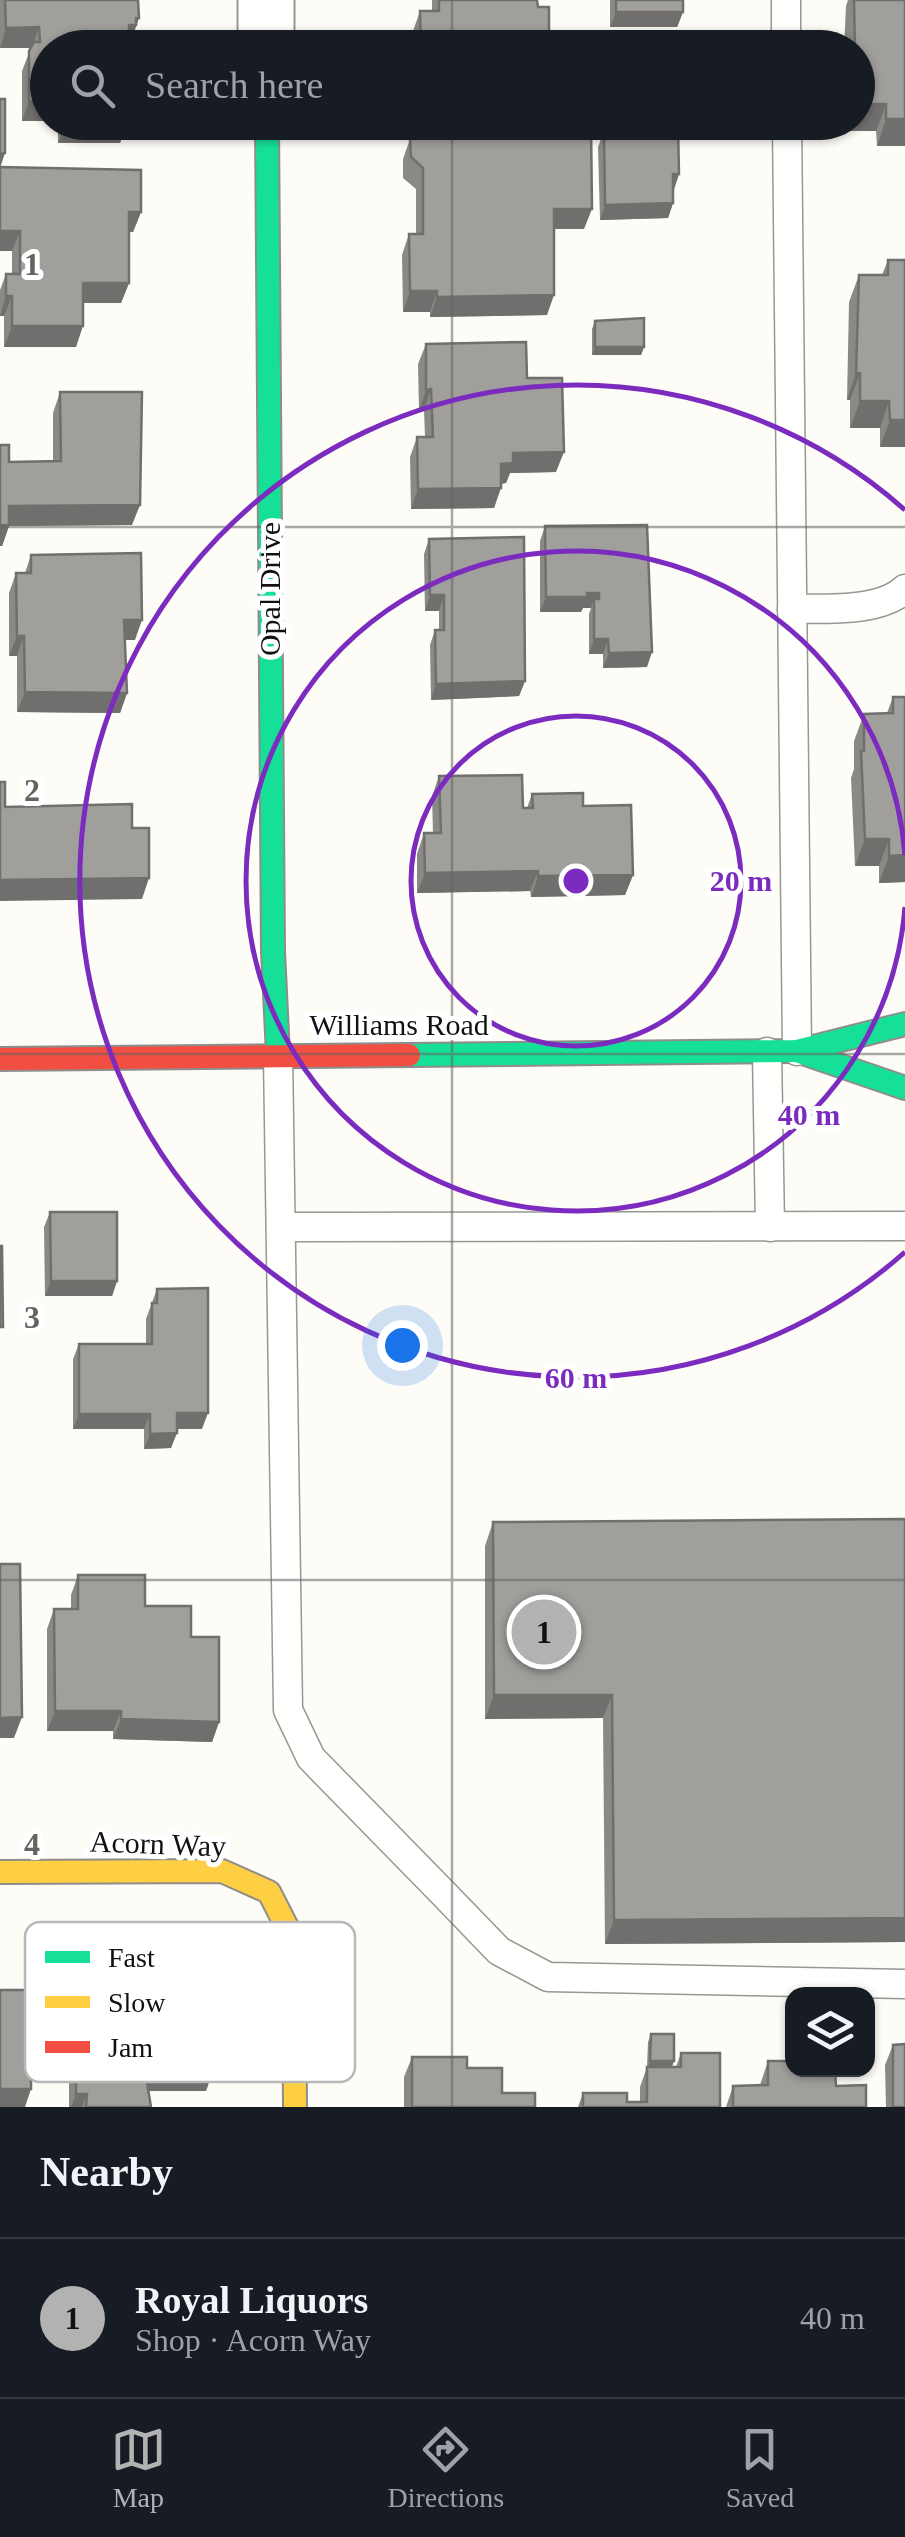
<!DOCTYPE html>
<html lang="en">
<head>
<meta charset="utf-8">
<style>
  :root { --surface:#171b24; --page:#242831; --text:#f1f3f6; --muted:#9ea1a6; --line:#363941; --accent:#b2b2b3 }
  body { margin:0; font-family:"Times New Roman",serif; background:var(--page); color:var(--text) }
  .controls { position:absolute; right:30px; bottom:30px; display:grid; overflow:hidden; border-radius:20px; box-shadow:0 2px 8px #0004 }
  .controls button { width:90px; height:90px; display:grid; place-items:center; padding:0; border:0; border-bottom:2px solid var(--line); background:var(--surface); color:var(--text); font:50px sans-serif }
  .you { position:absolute; left:402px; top:1345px; width:35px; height:35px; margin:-25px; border:8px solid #fff; border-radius:50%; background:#1a73e8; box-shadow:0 0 0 15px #1a73e833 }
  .badge { display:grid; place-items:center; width:65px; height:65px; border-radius:50%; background:var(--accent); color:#111; font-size:32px; font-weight:700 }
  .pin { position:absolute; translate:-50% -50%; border:5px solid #fff; box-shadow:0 2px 10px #0006 }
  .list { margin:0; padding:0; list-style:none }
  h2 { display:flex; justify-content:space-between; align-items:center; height:130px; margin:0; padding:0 40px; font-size:42px }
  h2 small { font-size:32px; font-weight:400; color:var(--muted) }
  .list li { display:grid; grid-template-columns:65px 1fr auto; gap:30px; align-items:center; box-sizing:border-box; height:160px; padding:0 40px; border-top:2px solid var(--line) }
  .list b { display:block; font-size:38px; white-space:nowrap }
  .list p { margin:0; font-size:32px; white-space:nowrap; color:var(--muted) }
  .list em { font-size:32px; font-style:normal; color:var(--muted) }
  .icon { flex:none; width:55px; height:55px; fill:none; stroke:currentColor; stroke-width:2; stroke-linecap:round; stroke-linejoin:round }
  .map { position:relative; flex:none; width:905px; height:2107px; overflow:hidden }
  .search { position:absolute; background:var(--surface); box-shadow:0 2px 8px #0004; left:30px; right:30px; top:30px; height:110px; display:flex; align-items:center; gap:25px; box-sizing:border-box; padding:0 35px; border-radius:55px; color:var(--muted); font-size:38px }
  .sheet { height:290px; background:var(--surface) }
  nav { display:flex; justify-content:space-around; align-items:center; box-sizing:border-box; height:140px; border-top:2px solid var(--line); background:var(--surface); font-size:28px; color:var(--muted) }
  nav a { display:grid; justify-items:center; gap:5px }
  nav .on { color:var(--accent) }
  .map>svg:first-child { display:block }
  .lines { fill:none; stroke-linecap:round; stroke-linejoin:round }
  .lane-casing { stroke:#979795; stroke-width:31 }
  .street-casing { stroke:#979795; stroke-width:59 }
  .fast-casing { stroke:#8e8d8b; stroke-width:26 }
  .slow-casing { stroke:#8e8d8b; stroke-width:26 }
  .jam-casing { stroke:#8e8d8b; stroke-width:26 }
  .lane { stroke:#fffffe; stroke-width:28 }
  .street { stroke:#fffffe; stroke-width:55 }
  .fast { stroke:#16e098; stroke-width:22 }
  .slow { stroke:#ffcf43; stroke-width:22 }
  .jam { stroke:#f24e42; stroke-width:22 }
  .wall { fill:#8a8986 }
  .shaded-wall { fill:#716f6d }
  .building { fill:#a19f9c; stroke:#716f6d; stroke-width:2.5 }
  .grid { fill:none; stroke:#646362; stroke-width:2.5; stroke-opacity:0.55 }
  .ring { fill:none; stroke:#7b2cbf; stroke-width:5 }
  .labels { text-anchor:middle; stroke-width:10; stroke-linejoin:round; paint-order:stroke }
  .street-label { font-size:30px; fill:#111; stroke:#fff }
  .key { fill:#fff; stroke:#b8b8b8; stroke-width:2.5 }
  .key-label { font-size:28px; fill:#111 }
  .grid-label { font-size:32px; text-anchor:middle; font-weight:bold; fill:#646362; stroke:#fff; stroke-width:10; stroke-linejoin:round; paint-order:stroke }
  .centre { fill:#7b2cbf; stroke:#fff; stroke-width:5 }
  .ring-label { font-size:30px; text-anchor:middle; font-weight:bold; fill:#7b2cbf; stroke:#fff; stroke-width:10; stroke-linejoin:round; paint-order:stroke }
</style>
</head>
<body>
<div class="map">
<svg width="905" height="2107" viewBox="0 0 905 2107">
  <rect width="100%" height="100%" fill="#fdfcf7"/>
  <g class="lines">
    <!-- lane casing -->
    <g class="lane-casing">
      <g id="lane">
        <path d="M 786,0 L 786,48"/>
        <path d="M 787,122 L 797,1051"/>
        <path d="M 792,609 C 825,608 879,613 905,589"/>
        <path d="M 767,1052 L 770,1227"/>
        <path d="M 278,1055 L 288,1710 L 311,1758 L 444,1894 L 499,1951 L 548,1977 L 905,1984"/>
        <path d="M 281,1227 L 905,1226"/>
      </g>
    </g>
    <!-- street casing -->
    <g class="street-casing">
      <path id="street" d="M 266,0 L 266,48"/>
    </g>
    <!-- fast casing -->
    <g class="fast-casing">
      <g id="fast">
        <path d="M 267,122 L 273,951 L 278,1055"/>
        <path d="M 797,1051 L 905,1088"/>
        <path d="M 409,1055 L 797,1051 L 905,1024"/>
      </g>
    </g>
    <!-- slow casing -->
    <g class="slow-casing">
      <path id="slow" d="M 0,1872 L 222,1871 L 269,1892 L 294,1941 L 295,2107"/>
    </g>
    <!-- jam casing -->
    <g class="jam-casing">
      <path id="jam" d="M 0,1059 L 409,1055"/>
    </g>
    <!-- lane -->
    <use href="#lane" class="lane"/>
    <!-- street -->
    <use href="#street" class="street"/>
    <!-- fast -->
    <use href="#fast" class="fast"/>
    <!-- slow -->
    <use href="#slow" class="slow"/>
    <!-- jam -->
    <use href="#jam" class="jam"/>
  </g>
  <!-- wall -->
  <g class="wall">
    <path d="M 0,0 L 138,0 L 139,18 L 129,46 L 48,48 L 48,121 L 22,121 L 22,71 L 31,48 L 0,48 Z"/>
    <path d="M 432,0 L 537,0 L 538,7 L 549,48 L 413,48 L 413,31 L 420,11 L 432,11 Z"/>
    <path d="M 610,0 L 683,0 L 683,12 L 677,27 L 610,27 Z"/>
    <path d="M 848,0 L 905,0 L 905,146 L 877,146 L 876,131 L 847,131 L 847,122 L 858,122 L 858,48 L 844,48 L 846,6 Z"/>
    <path d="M 58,122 L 127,122 L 120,143 L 58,143 Z"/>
    <path d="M 626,124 L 679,174 L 674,189 L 673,203 L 668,218 L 600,220 L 598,147 L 604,131 L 624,131 Z"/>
    <path d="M 410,139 L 584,229 L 554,229 L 547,315 L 430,317 L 430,312 L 403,312 L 402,255 L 409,234 L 416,234 L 416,189 L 403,178 L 403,159 Z"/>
    <path d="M 0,167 L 141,212 L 133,232 L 129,232 L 129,283 L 121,303 L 83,303 L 76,347 L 4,347 L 4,316 L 0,316 L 0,290 L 6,274 L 12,274 L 12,251 L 0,251 Z"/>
    <path d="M 888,260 L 905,260 L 905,447 L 880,447 L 880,428 L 850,428 L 850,400 L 847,400 L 849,302 L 859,275 L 882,275 Z"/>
    <path d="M 595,321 L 644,347 L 641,355 L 592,355 L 592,329 Z"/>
    <path d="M 426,344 L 527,378 L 556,472 L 510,473 L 506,483 L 501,484 L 494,508 L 411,509 L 410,457 L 417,437 L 425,437 L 424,410 L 419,411 L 418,364 Z"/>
    <path d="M 60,392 L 132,525 L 9,526 L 2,546 L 0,546 L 9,462 L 53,461 L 53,413 Z"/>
    <path d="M 647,525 L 647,667 L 603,668 L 603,654 L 589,654 L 589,614 L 591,608 L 583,608 L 581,612 L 540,612 L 540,541 L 545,526 Z"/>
    <path d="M 429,539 L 525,681 L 519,696 L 431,700 L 430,645 L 435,630 L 439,630 L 439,611 L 425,611 L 424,554 Z"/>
    <path d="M 31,555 L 135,640 L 125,640 L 127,693 L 120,713 L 17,712 L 17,656 L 9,656 L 9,593 L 16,573 L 25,573 Z"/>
    <path d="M 893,697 L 905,882 L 879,883 L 879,866 L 855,866 L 851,778 L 854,769 L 854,741 L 864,714 L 887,713 Z"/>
    <path d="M 439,776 L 523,808 L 527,808 L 532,794 L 583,806 L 633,875 L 625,895 L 531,897 L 530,891 L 417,893 L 417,854 L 424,833 L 433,833 L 432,796 Z"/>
    <path d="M 50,1212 L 117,1281 L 112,1296 L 45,1296 L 44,1227 Z"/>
    <path d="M 157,1289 L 202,1429 L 177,1429 L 171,1448 L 144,1449 L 144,1429 L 73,1429 L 73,1359 L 79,1344 L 146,1344 L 146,1319 Z"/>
    <path d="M 905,1519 L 905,1942 L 605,1944 L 603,1718 L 485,1719 L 485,1546 L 493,1522 Z"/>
    <path d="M 78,1575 L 145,1606 L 191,1637 L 219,1722 L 212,1742 L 113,1739 L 113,1731 L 47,1731 L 47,1629 L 54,1609 L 71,1609 L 71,1595 Z"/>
    <path d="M 75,1991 L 154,2001 L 213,2070 L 206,2091 L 149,2091 L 151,2107 L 69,2107 L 69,2080 L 62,2079 L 62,2056 L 67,2042 L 67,2012 Z"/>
    <path d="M 651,2034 L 672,2067 L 676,2067 L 681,2053 L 720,2107 L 578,2107 L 583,2093 L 627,2102 L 640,2102 L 640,2087 L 647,2067 L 648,2042 Z"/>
    <path d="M 893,2045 L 905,2107 L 886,2107 L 885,2065 Z"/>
    <path d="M 412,2057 L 467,2068 L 502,2093 L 535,2107 L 404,2107 L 404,2077 Z"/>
    <path d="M 768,2061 L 836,2086 L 866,2107 L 726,2107 L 733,2086 L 760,2085 Z"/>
  </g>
  <!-- shaded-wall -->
  <g class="shaded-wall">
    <path d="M 616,12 L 683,12 L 677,27 L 610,27 Z"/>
    <path d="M 136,18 L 139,18 L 129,46 L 129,25 Z"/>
    <path d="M 39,27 L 32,48 L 0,48 L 6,28 Z"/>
    <path d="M 29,101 L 48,101 L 48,121 L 22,121 Z"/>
    <path d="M 858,104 L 886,104 L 876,131 L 847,131 L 850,122 L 858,122 Z"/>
    <path d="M 886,119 L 905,119 L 905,146 L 877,146 Z"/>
    <path d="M 66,123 L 127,123 L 120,143 L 58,143 Z"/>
    <path d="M 5,153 L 0,168 L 0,154 Z"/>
    <path d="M 673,174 L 679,174 L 674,189 Z"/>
    <path d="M 673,203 L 668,218 L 600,220 L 605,205 Z"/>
    <path d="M 554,209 L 592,209 L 584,229 L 546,229 Z"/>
    <path d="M 129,212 L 141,212 L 133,232 L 121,232 Z"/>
    <path d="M 0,231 L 20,231 L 12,251 L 0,251 Z"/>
    <path d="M 83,283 L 129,283 L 121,303 L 76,303 Z"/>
    <path d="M 410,291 L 437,291 L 430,312 L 403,312 Z"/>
    <path d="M 554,295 L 547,315 L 430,317 L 437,297 Z"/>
    <path d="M 6,296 L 12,296 L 4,316 L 0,316 Z"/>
    <path d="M 12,326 L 83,326 L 76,347 L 4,347 Z"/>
    <path d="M 595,347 L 644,347 L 641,355 L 592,355 Z"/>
    <path d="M 856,373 L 860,373 L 850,400 L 847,400 Z"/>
    <path d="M 431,389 L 424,410 L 419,411 L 426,390 Z"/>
    <path d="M 860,401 L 889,401 L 880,428 L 850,428 Z"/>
    <path d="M 890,420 L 905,420 L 905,447 L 880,447 Z"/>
    <path d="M 564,452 L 556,472 L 510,473 L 506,483 L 494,484 L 501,464 L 513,453 Z"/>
    <path d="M 501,488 L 494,508 L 411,509 L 418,489 Z"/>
    <path d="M 140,505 L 132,525 L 9,526 L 2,546 L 0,546 L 0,525 L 9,506 Z"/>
    <path d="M 587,593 L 599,593 L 594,607 L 594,599 L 591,608 L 583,608 L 581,612 L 540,612 L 546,597 Z"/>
    <path d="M 430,595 L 444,595 L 439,611 L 425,611 Z"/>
    <path d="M 124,620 L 142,620 L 135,640 L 117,640 Z"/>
    <path d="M 17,636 L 24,636 L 17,656 L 9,656 Z"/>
    <path d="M 594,639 L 608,639 L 603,654 L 589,654 Z"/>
    <path d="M 652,652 L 647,667 L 603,668 L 609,653 Z"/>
    <path d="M 525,681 L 519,696 L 431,700 L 436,684 Z"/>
    <path d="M 25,692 L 127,693 L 120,713 L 17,712 Z"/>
    <path d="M 865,839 L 889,839 L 879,866 L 855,866 Z"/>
    <path d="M 905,855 L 905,882 L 879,883 L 889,856 Z"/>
    <path d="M 538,871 L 530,891 L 417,893 L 425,873 Z"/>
    <path d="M 633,875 L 625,895 L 531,897 L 538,876 Z"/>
    <path d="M 149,878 L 142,899 L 0,901 L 0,880 Z"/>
    <path d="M 51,1281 L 117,1281 L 112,1296 L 45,1296 Z"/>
    <path d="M 177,1413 L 208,1413 L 202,1429 L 171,1429 Z"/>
    <path d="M 79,1414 L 150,1414 L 144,1429 L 73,1429 Z"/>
    <path d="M 177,1433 L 171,1448 L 144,1449 L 150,1434 Z"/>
    <path d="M 494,1695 L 612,1695 L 603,1718 L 485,1719 Z"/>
    <path d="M 55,1711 L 121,1711 L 113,1731 L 47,1731 Z"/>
    <path d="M 22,1717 L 14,1738 L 0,1738 L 0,1718 Z"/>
    <path d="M 121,1719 L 219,1722 L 212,1742 L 113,1739 Z"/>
    <path d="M 905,1918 L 905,1942 L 605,1944 L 614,1920 Z"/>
    <path d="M 70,2058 L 76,2059 L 69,2080 L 62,2079 Z"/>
    <path d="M 650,2061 L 674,2061 L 671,2070 L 647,2070 Z"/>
    <path d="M 138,2070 L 213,2070 L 206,2091 L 130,2091 Z"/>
    <path d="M 2,2089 L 31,2089 L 25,2107 L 0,2107 L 0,2094 Z"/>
    <path d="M 76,2094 L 87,2094 L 82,2107 L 71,2107 Z"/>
  </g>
  <!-- building -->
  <g class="building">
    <path d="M 5,0 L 138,0 L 139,18 L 136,18 L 136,25 L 129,25 L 129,48 L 48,48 L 48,101 L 29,101 L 29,51 L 34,42 L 40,42 L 39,27 L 6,28 Z"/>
    <path d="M 439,0 L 537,0 L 538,7 L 549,7 L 549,48 L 421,48 L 420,11 L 439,11 Z"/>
    <rect x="616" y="0" width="67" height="12"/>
    <path d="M 854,0 L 905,0 L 905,119 L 886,119 L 886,104 L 858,104 L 858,48 L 855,48 Z"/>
    <path d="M 0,99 L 5,99 L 5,153 L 0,154 Z"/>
    <path d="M 678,123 L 679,174 L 673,174 L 673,203 L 605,205 L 604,131 L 626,131 L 626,124 Z"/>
    <path d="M 591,124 L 592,209 L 554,209 L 554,295 L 437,297 L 437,291 L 410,291 L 409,234 L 423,234 L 423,168 L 411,157 L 410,139 L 423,126 Z"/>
    <path d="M 0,167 L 141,170 L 141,212 L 129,212 L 129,283 L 83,283 L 83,326 L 12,326 L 12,296 L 6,296 L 6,274 L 20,274 L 20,231 L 0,231 Z"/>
    <path d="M 888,260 L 905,260 L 905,420 L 890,420 L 889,401 L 860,401 L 860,373 L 856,373 L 859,275 L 888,275 Z"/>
    <path d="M 644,318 L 644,347 L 595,347 L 595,321 Z"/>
    <path d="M 526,342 L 527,378 L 562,378 L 564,452 L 513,453 L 513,463 L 501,464 L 501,488 L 418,489 L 417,437 L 433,437 L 431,389 L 426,390 L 426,344 Z"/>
    <path d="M 60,392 L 142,392 L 140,505 L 9,506 L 9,525 L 0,525 L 0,445 L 9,445 L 9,462 L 61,461 Z"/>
    <path d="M 647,525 L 652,652 L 609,653 L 608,639 L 594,639 L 594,599 L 599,599 L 599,593 L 587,593 L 587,597 L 546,597 L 545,526 Z"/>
    <path d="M 524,537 L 525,681 L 436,684 L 435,630 L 444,630 L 444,595 L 430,595 L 429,539 Z"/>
    <path d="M 141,553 L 142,620 L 124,620 L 127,693 L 25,692 L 24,636 L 17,636 L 16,573 L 31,573 L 31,555 Z"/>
    <path d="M 893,697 L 905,697 L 905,855 L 889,856 L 889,839 L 865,839 L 861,751 L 864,751 L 864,714 L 893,713 Z"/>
    <path d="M 522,775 L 523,808 L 533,808 L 532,794 L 583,793 L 583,806 L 631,805 L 633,875 L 538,876 L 538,871 L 425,873 L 424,833 L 441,833 L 439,776 Z"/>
    <path d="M 0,782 L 5,782 L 5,807 L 132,804 L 132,828 L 149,828 L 149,878 L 0,880 Z"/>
    <path d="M 50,1212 L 117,1212 L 117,1281 L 51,1281 Z"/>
    <path d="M 0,1246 L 2,1246 L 3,1327 L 0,1327 Z"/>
    <path d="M 208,1288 L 208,1413 L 177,1413 L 177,1433 L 150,1434 L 150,1414 L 79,1414 L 79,1344 L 152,1344 L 152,1303 L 157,1303 L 157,1289 Z"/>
    <path d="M 905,1519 L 905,1918 L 614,1920 L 612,1695 L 494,1695 L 493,1522 Z"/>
    <path d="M 0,1564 L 20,1564 L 22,1717 L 0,1718 Z"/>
    <path d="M 78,1575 L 145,1575 L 145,1606 L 191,1606 L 191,1637 L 219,1637 L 219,1722 L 121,1719 L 121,1711 L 55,1711 L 54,1609 L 78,1609 Z"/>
    <path d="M 119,1989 L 154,1990 L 154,2001 L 214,2002 L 213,2070 L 138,2070 L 138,2075 L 146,2076 L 151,2107 L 86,2107 L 87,2094 L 76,2094 L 76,2059 L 70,2058 L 70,2035 L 75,2035 L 75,1991 L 119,1991 Z"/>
    <path d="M 0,1990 L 31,1990 L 31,2089 L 2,2089 L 2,2105 L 0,2105 Z"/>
    <path d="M 651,2034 L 674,2034 L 674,2061 L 650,2061 Z"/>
    <path d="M 905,2044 L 905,2107 L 893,2107 L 893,2045 Z"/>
    <path d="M 681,2053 L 720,2053 L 720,2107 L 583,2107 L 583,2093 L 627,2093 L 627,2102 L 647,2102 L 647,2067 L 681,2067 Z"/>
    <path d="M 412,2057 L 467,2057 L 467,2068 L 502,2068 L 502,2093 L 535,2093 L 535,2107 L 412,2107 Z"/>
    <path d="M 768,2061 L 792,2061 L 792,2070 L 835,2070 L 836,2086 L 866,2085 L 866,2107 L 733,2107 L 733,2086 L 768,2085 Z"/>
  </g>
  <!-- grid -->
  <path class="grid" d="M 452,0 L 452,48M 452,122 L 452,2107M 0,527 L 905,527M 0,1054 L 905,1054M 0,1580 L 905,1580"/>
  <!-- distance rings -->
  <g class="ring">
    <circle cx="576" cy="881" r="165"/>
    <path d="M905 907A330 330 0 1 1 905 855"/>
    <path d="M905 1252A496 496 0 1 1 905 510"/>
  </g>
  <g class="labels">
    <!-- street labels -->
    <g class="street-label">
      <text transform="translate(270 589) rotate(-90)" y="10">Opal Drive</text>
      <text x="399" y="1035">Williams Road</text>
      <text transform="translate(158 1844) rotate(2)" y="10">Acorn Way</text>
    </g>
  </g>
  <!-- legend -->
  <rect x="25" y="1922" width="330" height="160" rx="15" class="key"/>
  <rect x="45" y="1951" width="45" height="12" fill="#16e098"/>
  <rect x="45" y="1996" width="45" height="12" fill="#ffcf43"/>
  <rect x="45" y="2041" width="45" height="12" fill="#f24e42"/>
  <g class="key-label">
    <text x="108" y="1967">Fast</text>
    <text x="108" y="2012">Slow</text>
    <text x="108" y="2057">Jam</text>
  </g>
  <g class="grid-label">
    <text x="32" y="275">1</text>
    <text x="32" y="801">2</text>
    <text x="32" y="1328">3</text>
    <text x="32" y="1855">4</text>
  </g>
  <circle cx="576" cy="881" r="15" class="centre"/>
  <g class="ring-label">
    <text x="741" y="891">20 m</text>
    <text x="809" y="1125">40 m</text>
    <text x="576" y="1388">60 m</text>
  </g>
</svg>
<div class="controls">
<button><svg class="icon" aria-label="layers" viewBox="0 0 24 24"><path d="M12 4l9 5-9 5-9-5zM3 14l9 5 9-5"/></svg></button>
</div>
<div class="you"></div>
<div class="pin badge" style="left:544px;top:1632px">1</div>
<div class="search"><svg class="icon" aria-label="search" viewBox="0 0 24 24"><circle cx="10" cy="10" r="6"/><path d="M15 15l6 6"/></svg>Search here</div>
</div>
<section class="sheet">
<h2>Nearby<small></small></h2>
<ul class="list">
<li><span class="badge">1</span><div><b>Royal Liquors</b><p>Shop · Acorn Way</p></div><em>40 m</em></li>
</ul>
</section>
<nav>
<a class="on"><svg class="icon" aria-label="map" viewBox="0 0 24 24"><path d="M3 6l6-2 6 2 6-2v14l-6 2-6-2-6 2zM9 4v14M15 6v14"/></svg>Map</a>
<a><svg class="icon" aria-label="directions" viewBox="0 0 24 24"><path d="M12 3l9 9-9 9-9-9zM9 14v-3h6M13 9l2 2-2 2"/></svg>Directions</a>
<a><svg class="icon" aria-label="saved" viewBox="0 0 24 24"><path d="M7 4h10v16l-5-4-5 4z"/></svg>Saved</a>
</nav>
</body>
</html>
